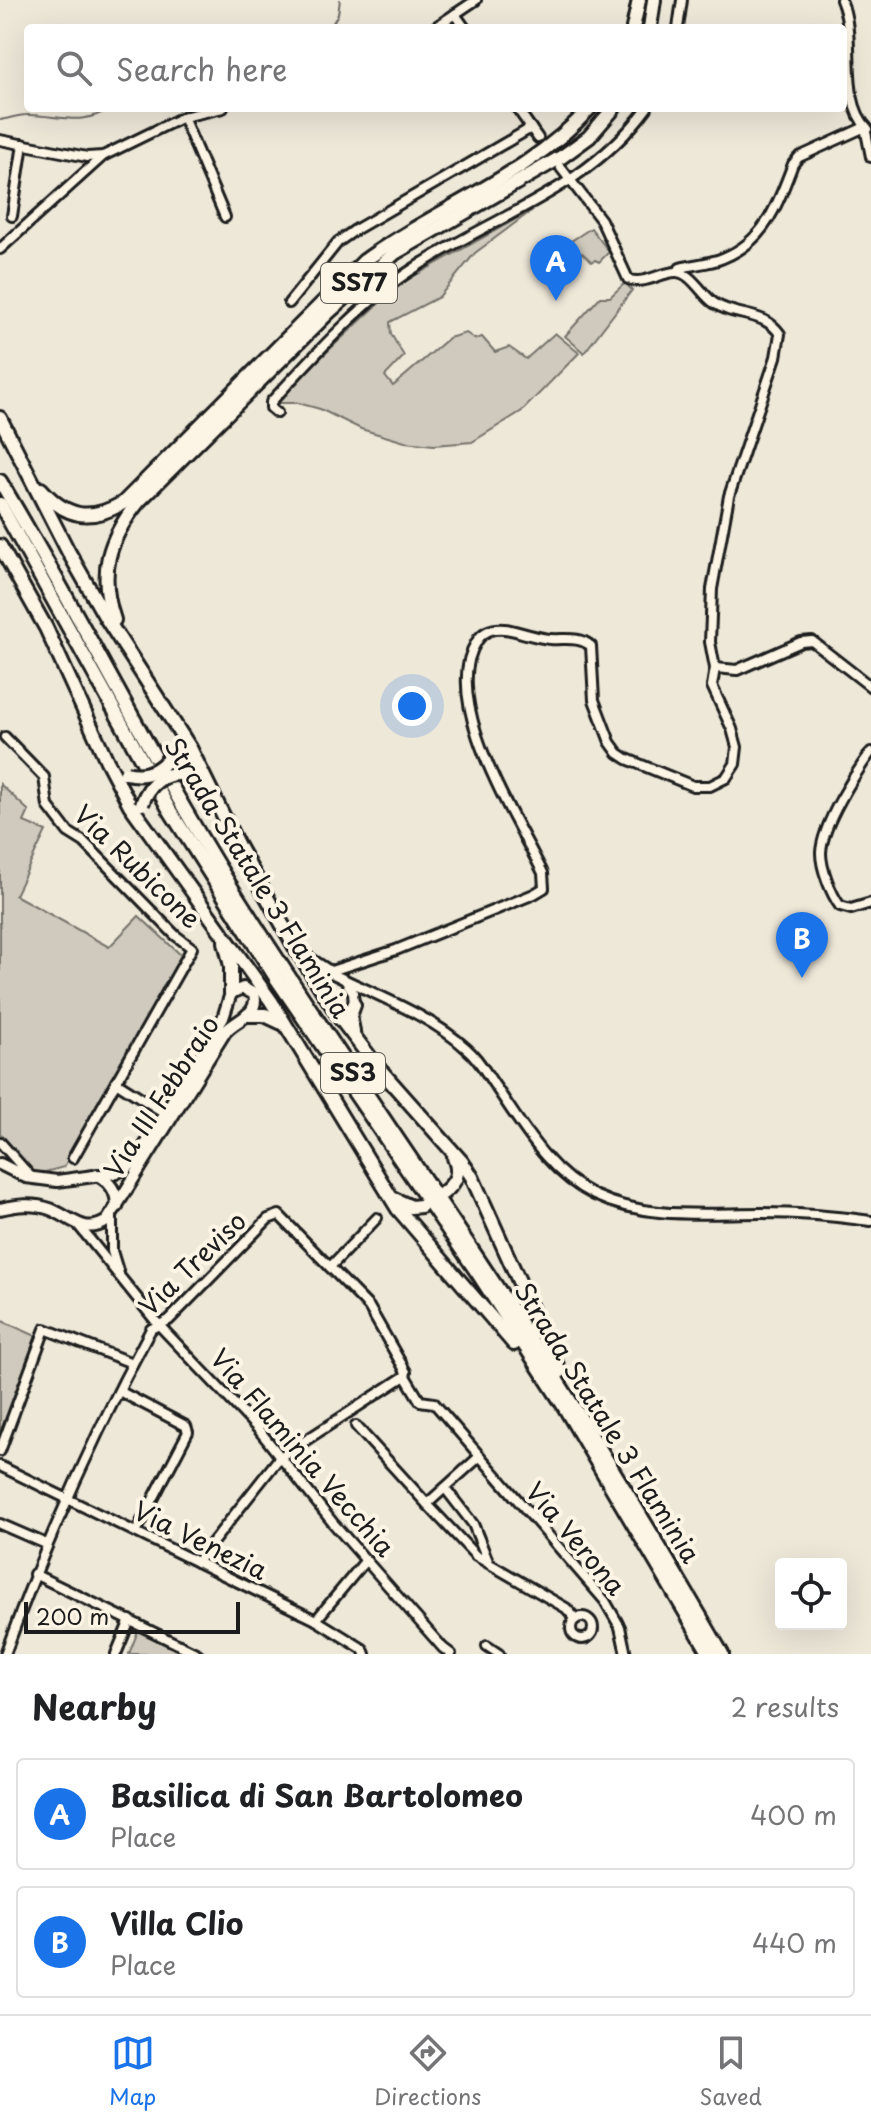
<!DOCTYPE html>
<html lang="en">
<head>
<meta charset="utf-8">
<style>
  :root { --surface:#fff; --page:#f6f6f6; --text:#202124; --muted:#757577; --line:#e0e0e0; --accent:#1a73e8 }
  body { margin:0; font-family:"Playpen Sans",sans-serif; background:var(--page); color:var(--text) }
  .controls { position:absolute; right:24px; bottom:24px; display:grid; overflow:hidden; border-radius:8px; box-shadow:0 8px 32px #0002 }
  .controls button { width:72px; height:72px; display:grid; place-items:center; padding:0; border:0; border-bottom:2px solid var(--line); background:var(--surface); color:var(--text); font:40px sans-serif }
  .scale { position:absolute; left:24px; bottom:20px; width:216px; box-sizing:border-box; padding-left:8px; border:4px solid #1c1c1c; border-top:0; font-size:22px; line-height:28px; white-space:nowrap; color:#1c1c1c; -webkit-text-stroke:6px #fcf5e5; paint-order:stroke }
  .you { position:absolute; left:412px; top:706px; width:28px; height:28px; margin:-20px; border:6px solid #fff; border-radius:50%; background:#1a73e8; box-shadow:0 0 0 12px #1a73e833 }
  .badge { display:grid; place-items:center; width:52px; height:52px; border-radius:50%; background:var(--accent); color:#fff; font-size:26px; font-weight:700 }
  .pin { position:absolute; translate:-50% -66px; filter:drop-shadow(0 2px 4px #0008) }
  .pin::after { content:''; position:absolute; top:42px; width:28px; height:24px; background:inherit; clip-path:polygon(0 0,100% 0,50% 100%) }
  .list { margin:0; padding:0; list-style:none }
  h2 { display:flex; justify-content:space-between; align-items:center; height:104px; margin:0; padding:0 32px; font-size:34px }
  h2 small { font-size:26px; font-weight:400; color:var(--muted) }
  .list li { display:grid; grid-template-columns:52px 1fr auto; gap:24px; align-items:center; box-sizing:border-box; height:112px; margin:0 16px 16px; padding:0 16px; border:2px solid var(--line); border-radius:8px }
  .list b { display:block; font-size:30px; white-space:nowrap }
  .list p { margin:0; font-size:26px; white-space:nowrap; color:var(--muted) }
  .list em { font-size:26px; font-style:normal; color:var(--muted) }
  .icon { flex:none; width:44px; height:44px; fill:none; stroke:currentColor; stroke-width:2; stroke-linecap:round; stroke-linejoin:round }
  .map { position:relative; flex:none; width:871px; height:1654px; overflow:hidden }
  .search { position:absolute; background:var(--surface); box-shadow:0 8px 32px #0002; left:24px; right:24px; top:24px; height:88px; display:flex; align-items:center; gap:20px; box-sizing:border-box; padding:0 28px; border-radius:8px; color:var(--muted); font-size:30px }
  .sheet { height:360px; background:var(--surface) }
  nav { display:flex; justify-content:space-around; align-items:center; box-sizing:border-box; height:112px; border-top:2px solid var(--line); background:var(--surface); font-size:22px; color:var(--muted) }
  nav a { display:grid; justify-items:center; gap:4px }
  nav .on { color:var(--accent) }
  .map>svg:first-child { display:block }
  .green { fill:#cfcabd; stroke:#76736c; stroke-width:2 }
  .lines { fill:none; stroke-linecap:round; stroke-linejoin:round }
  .stream { stroke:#6f6c67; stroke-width:2 }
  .minor-casing { stroke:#1c1c1c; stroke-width:14 }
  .major-casing { stroke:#1c1c1c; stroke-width:16 }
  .highway-casing { stroke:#1c1c1c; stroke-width:18 }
  .minor { stroke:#fcf5e5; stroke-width:8 }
  .major { stroke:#fcf5e5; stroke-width:10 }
  .highway { stroke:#fcf5e5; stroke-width:12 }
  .highway-bridge-casing { stroke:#1c1c1c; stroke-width:18; stroke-linecap:butt }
  .highway-bridge { stroke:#fcf5e5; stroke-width:12 }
  .labels { text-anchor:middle; stroke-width:8; stroke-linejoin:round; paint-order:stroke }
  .shield { fill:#fcf5e5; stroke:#5f5d58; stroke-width:2 }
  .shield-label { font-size:24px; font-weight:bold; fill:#1c1c1c }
  .street-label { font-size:26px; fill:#1c1c1c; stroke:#fcf5e5 }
</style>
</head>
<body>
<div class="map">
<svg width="871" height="1654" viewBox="0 0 871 1654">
  <rect width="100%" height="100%" fill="#eee8d9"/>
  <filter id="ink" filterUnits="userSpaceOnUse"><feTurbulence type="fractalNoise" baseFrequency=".0125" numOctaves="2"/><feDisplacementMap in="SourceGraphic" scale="16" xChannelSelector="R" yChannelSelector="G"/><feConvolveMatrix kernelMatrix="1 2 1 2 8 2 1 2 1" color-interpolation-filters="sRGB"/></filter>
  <g filter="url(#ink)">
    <!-- green -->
    <g class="green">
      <path d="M 534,209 L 475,253 L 439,297 L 390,322 L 391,334 L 404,356 L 385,376 L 393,386 L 449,338 L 466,333 L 475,339 L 482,337 L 495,352 L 509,347 L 526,359 L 555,333 L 579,353 L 522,411 L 472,442 L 434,445 L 405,442 L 361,429 L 320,409 L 298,403 L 272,403 L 400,284 Z"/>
      <path d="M 591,228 L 609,252 L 599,262 L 595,260 L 592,262 L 582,253 L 576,257 L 565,245 Z"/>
      <path d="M 625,283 L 632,290 L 584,353 L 565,336 L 600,297 L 610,297 Z"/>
      <path d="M 0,784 L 29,811 L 24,822 L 46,831 L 15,895 L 109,947 L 139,916 L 183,957 L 64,1167 L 34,1175 L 0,1133 Z"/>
      <path d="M 0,1320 L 36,1336 L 0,1433 Z"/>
      <path d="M 138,1631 L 139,1631 L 188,1654 L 129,1654 Z"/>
    </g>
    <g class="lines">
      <!-- stream -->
      <g class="stream">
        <path d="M 330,28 L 338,14 L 340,0"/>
        <path d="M 0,120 C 9,119 17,115 26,115 C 56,114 83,128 109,108"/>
      </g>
      <!-- minor casing -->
      <g class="minor-casing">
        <g id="minor">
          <path d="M 841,0 C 858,38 838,99 868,129"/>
          <path d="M 455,14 L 465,28"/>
          <path d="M 434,28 L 476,0"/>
          <path d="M 678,28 L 682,0"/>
          <path d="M 517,108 L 538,138"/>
          <path d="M 183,117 L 225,217"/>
          <path d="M 0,140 L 87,157 L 103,156 L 183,117 L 223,108"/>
          <path d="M 12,216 L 23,144"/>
          <path d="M 0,249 L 103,156"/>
          <path d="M 678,272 L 680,268 C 694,264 709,264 723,258 C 766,241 778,203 793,164 L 799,157 L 865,127 L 871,157"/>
          <path d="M 289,303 L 338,242 L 355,230 L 531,128"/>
          <path d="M 277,413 L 271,408 L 271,402 C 312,358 362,302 413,269 C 495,215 586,191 647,108"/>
          <path d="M 715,668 L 737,670 L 801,642 L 812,641 L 871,687"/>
          <path d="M 5,737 L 44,777 L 48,806 L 68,832 L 84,842 L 175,935 L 192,948 L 73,1158"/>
          <path d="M 871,752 C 855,774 822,825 821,853 C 821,868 831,894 840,906 L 851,909 L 871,903"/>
          <path d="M 328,972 L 396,950 L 534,894 L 544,888 L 543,873 C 516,818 439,700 477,641 C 486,627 500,627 515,631 C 526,634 538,638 550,639 C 565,640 579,636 591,646 L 594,700 L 610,742 L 618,753 L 627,759 L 693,786 L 710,786 L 726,778 L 735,764 L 737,747 L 732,729 L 712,686 L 715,668 L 710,642 L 712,589 L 729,496 L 776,357 L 780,334 C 764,310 735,318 714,303 C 702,295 691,272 676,272 C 661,272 643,286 628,279 L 601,220 L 561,168"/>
          <path d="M 329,972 C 375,995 429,1014 467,1049 C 478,1058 485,1071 493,1083 C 522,1124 547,1172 594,1195 C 647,1220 705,1213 762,1213 C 798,1213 835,1216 871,1221"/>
          <path d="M 345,980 L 353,992 L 354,1005"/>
          <path d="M 116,1082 L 165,1113"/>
          <path d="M 0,1142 L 31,1177"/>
          <path d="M 112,1216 L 112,1251 L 119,1274"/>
          <path d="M 79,1226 L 158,1324 L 259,1430 L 333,1523 L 443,1648 L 451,1654"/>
          <path d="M 330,1267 L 377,1218"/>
          <path d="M 405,1376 L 420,1401 L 434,1403 L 605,1601 L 620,1627 L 626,1654"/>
          <path d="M 119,1391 L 186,1426 L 188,1432 L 136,1532"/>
          <path d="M 356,1426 L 427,1504 L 479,1457"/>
          <path d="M 0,1451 L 45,1329 L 132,1363"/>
          <path d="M 0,1466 L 316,1620 L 363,1649 L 365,1654"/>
          <path d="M 445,1488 L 473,1524 L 488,1561"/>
          <path d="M 427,1504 L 476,1556 L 566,1608 L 576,1619"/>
          <path d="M 0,1524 L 46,1544"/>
          <path d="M 34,1574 L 198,1654"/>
          <circle cx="582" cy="1628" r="11"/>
          <path d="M 316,1620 L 366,1560"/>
          <path d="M 487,1646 L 499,1654"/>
          <path d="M 5,1654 C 46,1542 94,1434 151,1329 L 169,1320 L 268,1219 L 279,1215 L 369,1307 L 406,1372 L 405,1376 L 280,1457 L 197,1562"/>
          <path d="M 116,1654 L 130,1620"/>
        </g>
      </g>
      <!-- major casing -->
      <g class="major-casing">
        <g id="major">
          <path d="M 0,1164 L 26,1177 L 57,1181 L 116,1173 L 129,1166 L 140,1154 L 223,1018 L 231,993 L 243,988 L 254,994 C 260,1015 236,1019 225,1032 L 107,1221 C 84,1236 71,1217 50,1209 C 33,1203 17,1205 0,1209"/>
          <path d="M 97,1175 C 111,1182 117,1192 117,1207"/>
        </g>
      </g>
      <!-- highway casing -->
      <g class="highway-casing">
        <g id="highway">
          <path d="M 633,28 L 639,0"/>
          <path d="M 650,28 L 654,0"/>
          <path d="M 0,418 L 68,551 L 106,618 L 190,748 L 238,846 L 295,947 L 340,1018 L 375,1064 L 462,1162 L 472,1177 L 560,1372"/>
          <path d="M 0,481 C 81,616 150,757 233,890 C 314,1019 402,1144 486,1271 C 569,1396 647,1524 722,1654"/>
          <path d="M 41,489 C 66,518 90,522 123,503 L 364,261 C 437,208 529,176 590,108"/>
          <path d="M 0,504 L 169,809 L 276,978 L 477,1272 L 562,1403 L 710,1654"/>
          <path d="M 0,546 L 46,628 L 107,761 L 130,805 L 271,1001 L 398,1209 L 514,1344"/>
          <path d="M 114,620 C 98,573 108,539 139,501 L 329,312 L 395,253 L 563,156 L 589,137 L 614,108"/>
          <path d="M 225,942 L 231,966 L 231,993"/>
          <path d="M 308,959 L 328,972"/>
          <path d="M 248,1015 L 265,1015 L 282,1023"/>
          <path d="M 353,1031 L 350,1016 L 354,1005"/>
          <path d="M 443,1193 C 456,1183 461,1173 454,1158"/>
          <path d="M 394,1199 L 411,1207 L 421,1206"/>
        </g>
      </g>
      <!-- minor -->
      <use href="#minor" class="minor"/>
      <!-- major -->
      <use href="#major" class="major"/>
      <!-- highway -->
      <use href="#highway" class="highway"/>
      <!-- highway-bridge casing -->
      <g class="highway-bridge-casing">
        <g id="highway-bridge">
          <path d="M 126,773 C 147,778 163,770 173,751"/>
          <path d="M 142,804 C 149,783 165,770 188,775"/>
        </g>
      </g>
      <!-- highway-bridge -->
      <use href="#highway-bridge" class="highway-bridge"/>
    </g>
  </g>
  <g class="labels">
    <!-- shield labels -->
    <g class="shield">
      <rect x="321" y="263" width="76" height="40" rx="6"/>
      <rect x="321" y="1053" width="64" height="40" rx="6"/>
    </g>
    <g class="shield-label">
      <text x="359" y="291">SS77</text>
      <text x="353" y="1081">SS3</text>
    </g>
    <!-- street labels -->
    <g class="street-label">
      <text transform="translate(137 867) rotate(44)" y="9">Via Rubicone</text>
      <text transform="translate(257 878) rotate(58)" y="9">Strada Statale 3 Flaminia</text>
      <text transform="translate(162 1097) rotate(-57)" y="9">Via III Febbraio</text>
      <text transform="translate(193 1264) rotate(-44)" y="9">Via Treviso</text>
      <text transform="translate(607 1423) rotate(58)" y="9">Strada Statale 3 Flaminia</text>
      <text transform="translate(302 1453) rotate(49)" y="9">Via Flaminia Vecchia</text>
      <text transform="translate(575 1539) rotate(50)" y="9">Via Verona</text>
      <text transform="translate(200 1541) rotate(26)" y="9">Via Venezia</text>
    </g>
  </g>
</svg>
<div class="controls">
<button><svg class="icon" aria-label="locate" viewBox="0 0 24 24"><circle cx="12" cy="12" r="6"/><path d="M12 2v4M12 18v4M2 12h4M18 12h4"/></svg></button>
</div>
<div class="scale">200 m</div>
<div class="you"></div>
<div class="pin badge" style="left:556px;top:301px">A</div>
<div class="pin badge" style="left:802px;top:978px">B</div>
<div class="search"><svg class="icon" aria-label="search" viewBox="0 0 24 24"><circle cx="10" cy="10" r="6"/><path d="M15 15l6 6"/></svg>Search here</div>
</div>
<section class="sheet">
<h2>Nearby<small>2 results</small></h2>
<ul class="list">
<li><span class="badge">A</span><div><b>Basilica di San Bartolomeo</b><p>Place</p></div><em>400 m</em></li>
<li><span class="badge">B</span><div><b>Villa Clio</b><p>Place</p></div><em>440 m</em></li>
</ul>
</section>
<nav>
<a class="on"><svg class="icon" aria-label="map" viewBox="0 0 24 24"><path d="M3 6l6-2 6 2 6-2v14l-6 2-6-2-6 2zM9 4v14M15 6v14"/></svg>Map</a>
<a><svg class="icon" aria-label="directions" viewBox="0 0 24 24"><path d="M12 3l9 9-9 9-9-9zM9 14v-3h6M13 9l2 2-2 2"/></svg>Directions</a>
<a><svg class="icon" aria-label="saved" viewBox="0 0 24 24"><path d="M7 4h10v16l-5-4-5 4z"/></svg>Saved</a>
</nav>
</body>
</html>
